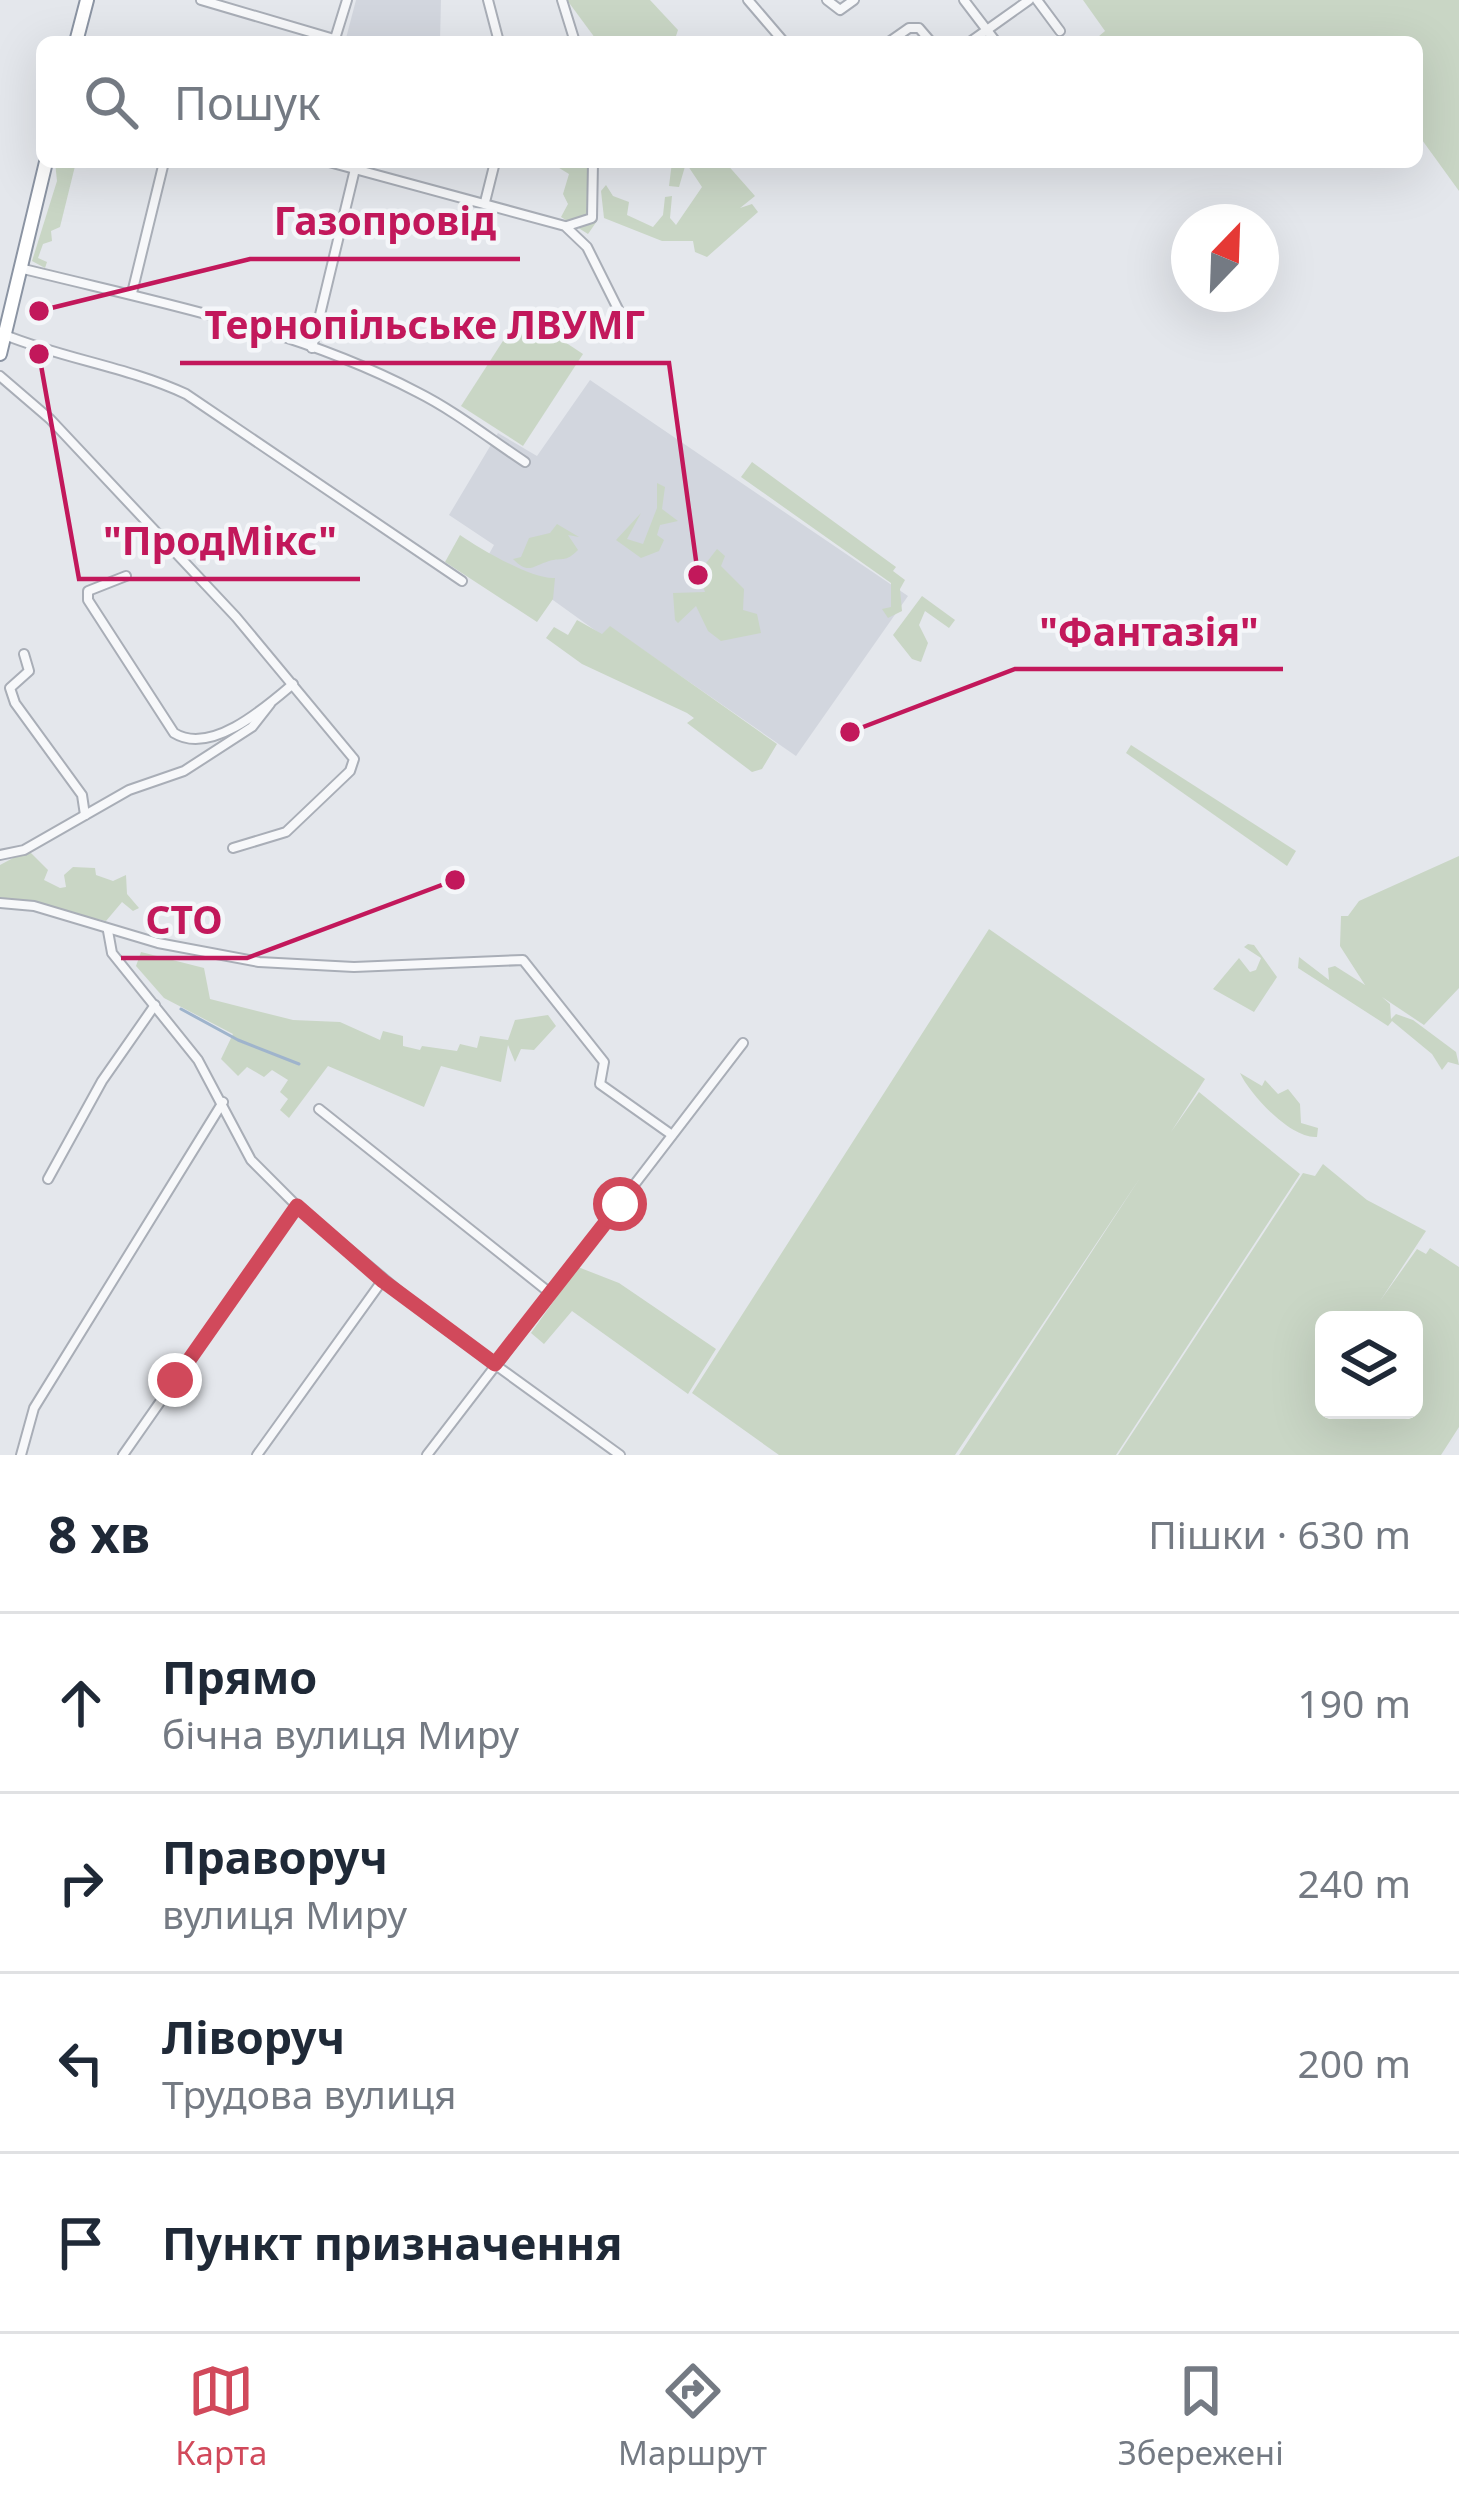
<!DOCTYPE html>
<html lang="uk">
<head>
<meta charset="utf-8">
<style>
  :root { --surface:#fff; --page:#f2f2f3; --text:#1f2937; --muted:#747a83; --line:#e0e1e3; --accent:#d1495b }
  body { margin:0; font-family:"Noto Sans",sans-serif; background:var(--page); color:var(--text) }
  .controls { position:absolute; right:36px; bottom:36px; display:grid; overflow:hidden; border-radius:18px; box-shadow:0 12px 48px #0002 }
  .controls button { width:108px; height:108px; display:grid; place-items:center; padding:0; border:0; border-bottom:3px solid var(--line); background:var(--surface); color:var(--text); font:60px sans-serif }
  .compass { position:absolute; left:1171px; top:204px; width:108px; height:108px; border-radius:50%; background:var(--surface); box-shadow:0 12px 48px #0002; rotate:23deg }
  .stop { position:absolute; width:36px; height:36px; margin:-27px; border:9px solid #d1495b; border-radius:50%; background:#fff }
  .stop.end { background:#d1495b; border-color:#fff; box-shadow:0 3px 12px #0008 }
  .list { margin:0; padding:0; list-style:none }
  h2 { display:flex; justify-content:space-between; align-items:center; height:156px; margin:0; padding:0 48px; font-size:51px }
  h2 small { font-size:39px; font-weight:400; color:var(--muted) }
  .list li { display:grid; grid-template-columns:78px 1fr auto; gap:36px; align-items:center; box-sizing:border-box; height:180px; padding:0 48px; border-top:3px solid var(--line) }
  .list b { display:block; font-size:45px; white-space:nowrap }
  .list p { margin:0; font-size:39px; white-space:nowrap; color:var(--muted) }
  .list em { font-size:39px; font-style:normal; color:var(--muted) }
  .icon { flex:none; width:66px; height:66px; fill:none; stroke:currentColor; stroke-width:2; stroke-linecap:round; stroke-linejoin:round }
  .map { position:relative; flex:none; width:1459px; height:1455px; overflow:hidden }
  .search { position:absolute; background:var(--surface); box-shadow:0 12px 48px #0002; left:36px; right:36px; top:36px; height:132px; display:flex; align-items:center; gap:30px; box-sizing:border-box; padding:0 42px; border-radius:18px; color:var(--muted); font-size:45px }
  .sheet { height:876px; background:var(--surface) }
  nav { display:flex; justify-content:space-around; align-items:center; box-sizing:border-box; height:168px; border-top:3px solid var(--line); background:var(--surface); font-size:33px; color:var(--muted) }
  nav a { display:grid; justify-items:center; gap:6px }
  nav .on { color:var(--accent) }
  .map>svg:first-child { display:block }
  .built { fill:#d2d6de }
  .green { fill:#c9d6c5; fill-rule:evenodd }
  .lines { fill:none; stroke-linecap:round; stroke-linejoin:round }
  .stream { stroke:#9fb4cc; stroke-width:3 }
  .minor-casing { stroke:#a9aeb7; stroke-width:12 }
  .trunk-casing { stroke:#8b94a3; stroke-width:16 }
  .minor { stroke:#f7f8fa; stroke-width:8 }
  .trunk { stroke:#fff; stroke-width:12 }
  .route { stroke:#d1495b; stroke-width:15 }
  .leader { fill:none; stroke:#c2185b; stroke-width:4.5 }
  .callout-dot { fill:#c2185b; stroke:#f4f6f9; stroke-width:4.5 }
  .callout-label { font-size:39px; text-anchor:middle; font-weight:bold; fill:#c2185b; stroke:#f4f6f9; stroke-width:9; stroke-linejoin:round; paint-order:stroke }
</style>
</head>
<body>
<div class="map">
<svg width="1459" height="1455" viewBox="0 0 1459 1455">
  <rect width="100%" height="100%" fill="#e4e7ec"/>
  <!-- built -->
  <g class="built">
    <path d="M 356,0 L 441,0 L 440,42 L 345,42 Z"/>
    <path d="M 590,380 L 908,596 L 796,756 L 610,627 L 603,636 L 489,554 L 494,545 L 449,515 L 498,433 L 537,456 Z"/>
  </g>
  <!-- green -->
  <g class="green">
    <path d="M 567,0 L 650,0 L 678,30 L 674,42 L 598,42 Z"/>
    <path d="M 1083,0 L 1459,0 L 1459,191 L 1417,133 L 1417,42 L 1092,42 L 1105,31 Z"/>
    <path d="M 55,162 L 76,162 L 60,227 L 51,231 L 52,241 L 43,244 L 38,258 L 47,262 L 45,268 L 32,261 L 57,181 Z"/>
    <path d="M 580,162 L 590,166 L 597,221 L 588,234 L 561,217 L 568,204 L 563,194 L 569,174 L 551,163 Z"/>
    <path d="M 672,162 L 725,162 L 755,196 L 740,208 L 752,204 L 758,212 L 707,257 L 695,252 L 693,241 L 662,241 L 604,218 L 601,191 L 606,185 L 613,196 L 629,202 L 627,215 L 653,227 L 663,215 L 665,197 L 672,196 L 670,218 L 676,225 L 702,187 L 686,163 L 679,187 L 669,186 Z"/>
    <path d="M 521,313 L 583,354 L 523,446 L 461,406 Z"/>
    <path d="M 752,462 L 896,567 L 893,571 L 905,580 L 900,589 L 902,611 L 888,618 L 882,609 L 891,607 L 891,583 L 741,477 Z"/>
    <path d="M 657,483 L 665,487 L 662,509 L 678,521 L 660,525 L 657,535 L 664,540 L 659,551 L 641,558 L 616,540 L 641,513 L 627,539 L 643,544 L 657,508 Z"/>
    <path d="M 557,524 L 579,537 L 568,535 L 578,550 C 565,563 563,557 549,561 C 533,566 528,575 513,559 L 521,557 L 529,538 L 550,533 Z"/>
    <path d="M 460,535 C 480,549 533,580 555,578 L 553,599 L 537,622 L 445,562 Z"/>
    <path d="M 717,549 L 725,556 L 721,566 L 744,589 L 743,610 L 757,614 L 761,633 L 721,641 L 708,631 L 696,606 L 678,623 L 675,620 L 673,593 L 705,592 L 696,567 L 703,567 Z"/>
    <path d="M 922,596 L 955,620 L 949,628 L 925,611 L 919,625 L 928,643 L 921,662 L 912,659 L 893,635 Z"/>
    <path d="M 577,620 L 602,634 L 610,626 L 777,744 L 762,769 L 752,772 L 687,723 L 694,718 L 687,713 L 582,664 L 546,638 L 554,627 L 568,635 Z"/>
    <path d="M 1131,745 L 1296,851 L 1287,866 L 1126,753 Z"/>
    <path d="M 28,850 L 48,870 L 44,880 L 60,888 L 66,887 L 64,875 L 73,867 L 95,868 L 96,875 L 113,881 L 126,875 L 127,894 L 139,908 L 133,911 L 122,902 L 106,921 L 0,897 L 0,865 Z"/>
    <path d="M 1459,856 L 1459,988 L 1424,1025 L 1382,997 L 1390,1004 L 1391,1019 L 1396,1014 L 1413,1020 L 1456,1052 L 1459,1065 L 1448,1062 L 1442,1070 L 1432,1054 L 1392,1021 L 1388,1026 L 1298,968 L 1299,957 L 1329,980 L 1328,968 L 1335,966 L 1365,985 L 1340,946 L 1341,916 L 1348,916 L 1359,901 Z"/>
    <path d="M 989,929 L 1205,1079 L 1171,1132 L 1199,1092 L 1300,1174 L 1116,1455 L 959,1455 L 1140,1178 L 955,1455 L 779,1455 L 692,1393 Z"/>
    <path d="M 1248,944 L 1254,945 L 1277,977 L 1254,1012 L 1213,989 L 1239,958 L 1250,972 L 1256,970 L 1261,958 L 1244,947 Z"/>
    <path d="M 141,952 L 204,968 L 210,999 L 293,1020 L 340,1022 L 380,1040 L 383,1031 L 403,1036 L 403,1046 L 420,1050 L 422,1046 L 457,1051 L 460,1044 L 477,1048 L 480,1036 L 508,1040 L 515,1020 L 548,1015 L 556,1026 L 534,1050 L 521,1049 L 515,1062 L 508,1045 L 501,1082 L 441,1066 L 424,1107 L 328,1066 L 289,1118 L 280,1110 L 288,1099 L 280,1092 L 288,1080 L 272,1070 L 264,1077 L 247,1067 L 238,1076 L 221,1059 L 233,1034 L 164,998 L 136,966 Z"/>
    <path d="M 1240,1073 L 1262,1086 L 1265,1080 L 1278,1094 L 1288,1089 L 1300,1104 L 1301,1123 L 1318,1128 L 1317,1137 C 1290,1139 1249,1093 1240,1073 Z"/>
    <path d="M 1323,1164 L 1367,1200 L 1426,1231 L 1380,1301 L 1417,1249 L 1426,1254 L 1430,1248 L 1459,1267 L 1459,1427 L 1441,1455 L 1118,1455 L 1303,1173 L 1315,1176 ZM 1324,1320 L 1414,1320 L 1414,1410 L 1324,1410 Z"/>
    <path d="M 578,1267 L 619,1283 L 716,1349 L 688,1394 L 572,1311 L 544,1344 L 531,1333 Z"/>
  </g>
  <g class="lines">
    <!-- stream -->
    <path class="stream" d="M 181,1009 L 238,1040 L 299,1064"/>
    <!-- minor casing -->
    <g class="minor-casing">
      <g id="minor">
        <path d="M 201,0 L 334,39"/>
        <path d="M 488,0 L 499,42"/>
        <path d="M 562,0 L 575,42"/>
        <path d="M 748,0 L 784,42"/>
        <path d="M 827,0 L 840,10 L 854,0"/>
        <path d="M 964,0 L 996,42"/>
        <path d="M 1037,0 L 1060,31"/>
        <path d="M 334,42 L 347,0"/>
        <path d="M 889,42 L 909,28 L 919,28 L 931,42"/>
        <path d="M 970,42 L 1029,0"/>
        <path d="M 329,162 L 565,226 L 587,247 L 622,317"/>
        <path d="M 485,202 L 495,162"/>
        <path d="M 567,226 L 592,218 L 593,162"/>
        <path d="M 20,268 C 155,302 293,327 417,392 C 455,411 490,439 525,462"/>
        <path d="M 132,293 L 164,162"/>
        <path d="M 5,335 C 64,359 128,367 186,394 L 462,581"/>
        <path d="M 312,348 L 355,169"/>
        <path d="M 0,376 L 50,419 L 236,617 L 354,759 L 350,771 L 286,832 L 233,848"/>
        <path d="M 126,576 L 88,591 L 88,600 L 174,733 C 211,756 266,707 293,684"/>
        <path d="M 24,654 L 29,671 L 10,688 L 15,703 L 82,795 L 85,815"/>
        <path d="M 0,855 L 24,850 L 129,790 L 184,771 L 252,727 L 270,704"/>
        <path d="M 0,903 L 34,906 L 158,943 L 259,962 L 354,967 L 523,960 L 604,1062 L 600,1084 L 672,1135"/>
        <path d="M 108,931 L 112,953 L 198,1060 L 251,1160 L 297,1206 L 432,1319 L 620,1455"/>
        <path d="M 319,1109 L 550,1293"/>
        <path d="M 48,1179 L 102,1081 L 155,1005"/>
        <path d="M 21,1455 L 34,1408 L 223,1102"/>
        <path d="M 123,1455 L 297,1206"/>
        <path d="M 257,1455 L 382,1281"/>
        <path d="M 427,1455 L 743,1043"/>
      </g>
    </g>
    <!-- trunk casing -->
    <g class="trunk-casing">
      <g id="trunk">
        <path d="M 76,42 L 87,0"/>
        <path d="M 0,354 L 46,162"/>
      </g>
    </g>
    <!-- minor -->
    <use href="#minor" class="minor"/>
    <!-- trunk -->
    <use href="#trunk" class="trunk"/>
  </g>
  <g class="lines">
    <!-- route -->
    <path class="route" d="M 175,1380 L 297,1206 L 383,1281 L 495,1364 L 620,1204"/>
  </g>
  <!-- callouts -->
  <path class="leader" d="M39 311L250 259H520M698 575L669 363H180M39 354L79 579H360M850 732L1015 669H1283M455 880L247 958H121"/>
  <g class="callout-dot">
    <circle cx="39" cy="311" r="12"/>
    <circle cx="698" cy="575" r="12"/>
    <circle cx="39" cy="354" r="12"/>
    <circle cx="850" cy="732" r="12"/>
    <circle cx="455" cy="880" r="12"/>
  </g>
  <g class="callout-label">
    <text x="385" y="235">Газопровід</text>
    <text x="425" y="339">Тернопільське ЛВУМГ</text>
    <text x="220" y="555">"ПродМікс"</text>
    <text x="1149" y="646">"Фантазія"</text>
    <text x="184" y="934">СТО</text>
  </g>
</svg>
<div class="controls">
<button><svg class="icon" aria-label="layers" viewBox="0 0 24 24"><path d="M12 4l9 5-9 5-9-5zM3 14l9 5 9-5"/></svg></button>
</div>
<svg class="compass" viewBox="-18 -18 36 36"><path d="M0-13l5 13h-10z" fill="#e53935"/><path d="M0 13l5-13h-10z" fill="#747a83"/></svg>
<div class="stop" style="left:620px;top:1204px"></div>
<div class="stop end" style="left:175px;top:1380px"></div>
<div class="search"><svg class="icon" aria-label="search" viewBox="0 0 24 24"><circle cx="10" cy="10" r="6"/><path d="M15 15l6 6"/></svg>Пошук</div>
</div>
<section class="sheet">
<h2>8 хв<small>Пішки · 630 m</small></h2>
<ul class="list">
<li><svg class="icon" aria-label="ahead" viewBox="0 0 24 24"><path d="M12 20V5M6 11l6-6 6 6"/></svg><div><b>Прямо</b><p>бічна вулиця Миру</p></div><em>190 m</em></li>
<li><svg class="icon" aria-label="right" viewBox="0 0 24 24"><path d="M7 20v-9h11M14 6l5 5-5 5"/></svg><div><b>Праворуч</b><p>вулиця Миру</p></div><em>240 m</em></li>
<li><svg class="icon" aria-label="left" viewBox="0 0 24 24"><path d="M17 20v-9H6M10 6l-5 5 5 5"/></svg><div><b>Ліворуч</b><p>Трудова вулиця</p></div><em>200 m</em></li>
<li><svg class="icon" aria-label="arrive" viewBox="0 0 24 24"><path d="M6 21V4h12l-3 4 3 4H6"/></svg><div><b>Пункт призначення</b></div></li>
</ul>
</section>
<nav>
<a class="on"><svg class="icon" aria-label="map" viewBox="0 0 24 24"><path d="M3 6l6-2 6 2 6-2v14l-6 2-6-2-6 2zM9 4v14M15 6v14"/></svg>Карта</a>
<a><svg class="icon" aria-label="directions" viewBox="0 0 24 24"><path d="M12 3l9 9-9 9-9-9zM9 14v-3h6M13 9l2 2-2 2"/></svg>Маршрут</a>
<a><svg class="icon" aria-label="saved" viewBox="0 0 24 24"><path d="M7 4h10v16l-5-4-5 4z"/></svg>Збережені</a>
</nav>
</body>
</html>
